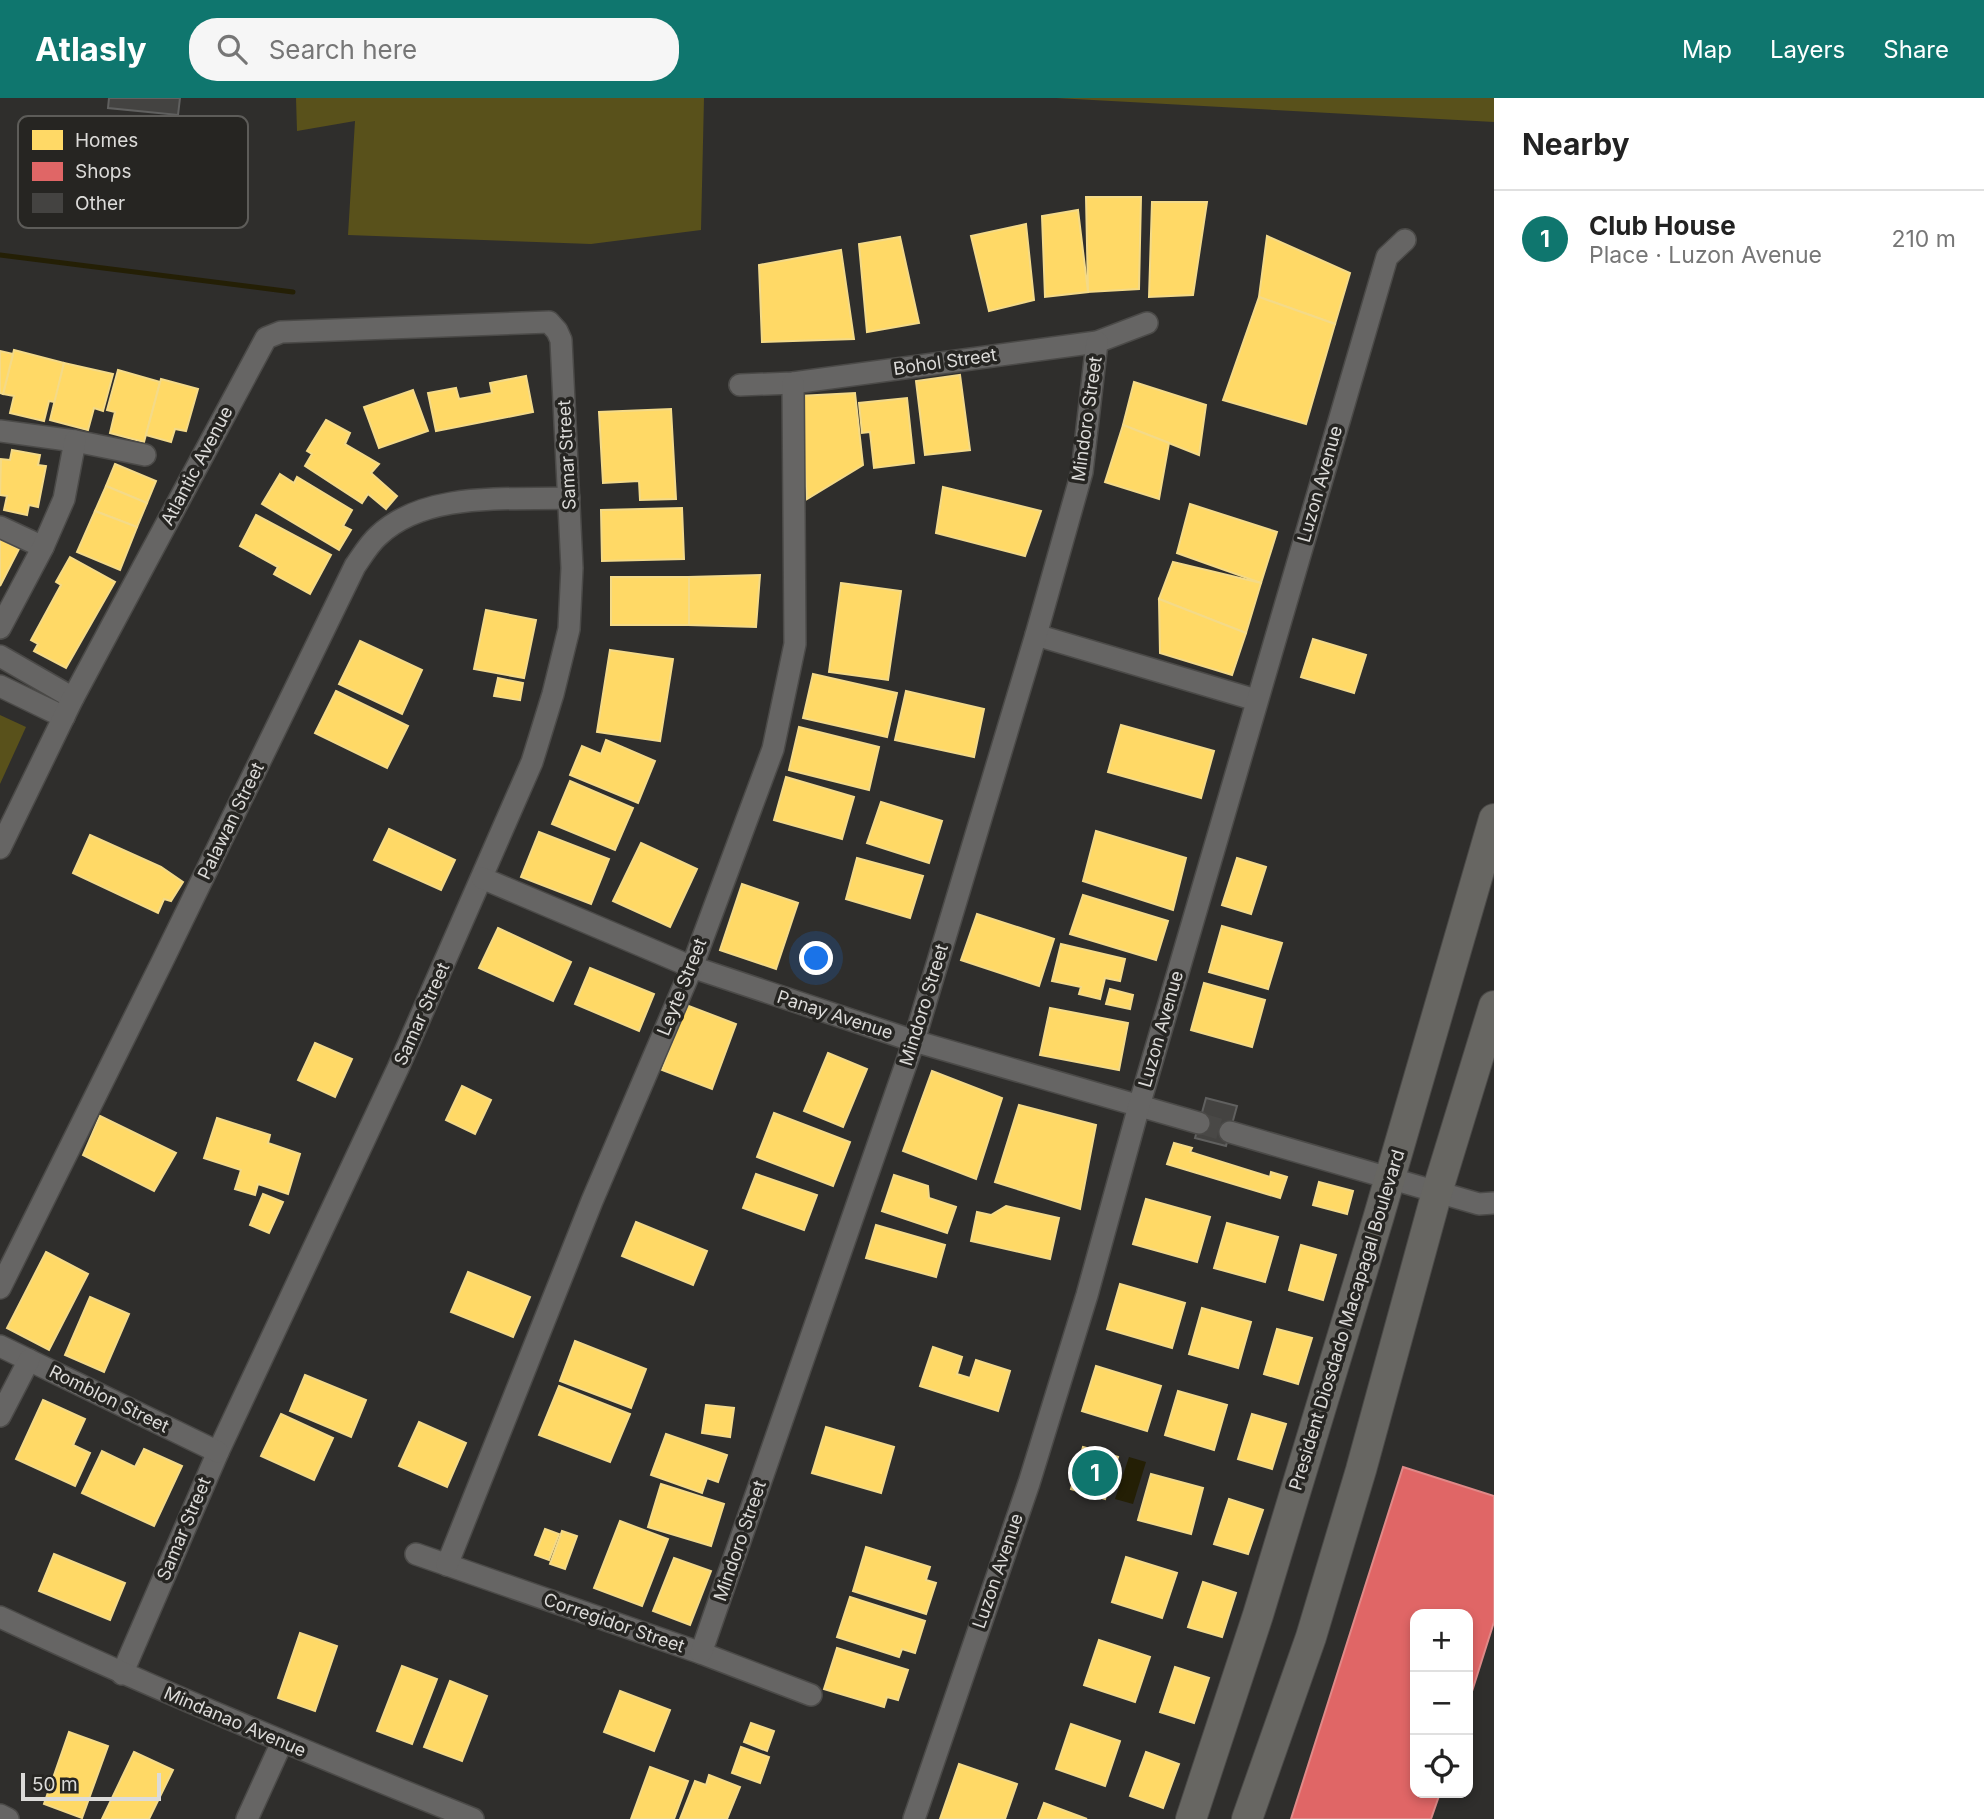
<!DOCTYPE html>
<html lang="en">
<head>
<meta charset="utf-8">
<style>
  :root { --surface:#fff; --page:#f6f6f6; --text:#222; --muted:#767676; --line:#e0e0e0; --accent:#0f766e }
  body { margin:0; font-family:Inter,sans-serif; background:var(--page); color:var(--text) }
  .controls { position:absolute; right:21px; bottom:21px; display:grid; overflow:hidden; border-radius:14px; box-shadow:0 4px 10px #0003 }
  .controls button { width:63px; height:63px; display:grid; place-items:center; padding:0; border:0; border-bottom:2px solid var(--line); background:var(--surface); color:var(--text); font:35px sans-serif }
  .scale { position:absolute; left:21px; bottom:18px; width:140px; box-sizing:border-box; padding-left:7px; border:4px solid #dcdbd9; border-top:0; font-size:19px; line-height:24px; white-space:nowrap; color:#dcdbd9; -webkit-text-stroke:5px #262522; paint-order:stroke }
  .you { position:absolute; left:817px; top:861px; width:24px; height:24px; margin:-18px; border:5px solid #fff; border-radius:50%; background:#1a73e8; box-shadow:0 0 0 10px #1a73e833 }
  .badge { display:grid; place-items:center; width:46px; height:46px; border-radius:50%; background:var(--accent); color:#fff; font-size:23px; font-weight:700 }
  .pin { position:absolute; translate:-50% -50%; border:4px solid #fff; box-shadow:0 2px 7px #0006 }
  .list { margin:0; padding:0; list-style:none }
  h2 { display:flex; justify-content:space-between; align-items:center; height:91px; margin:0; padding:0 28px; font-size:30px }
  h2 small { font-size:23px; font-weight:400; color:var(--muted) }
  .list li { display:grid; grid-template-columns:46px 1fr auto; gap:21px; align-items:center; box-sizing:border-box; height:98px; padding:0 28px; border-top:2px solid var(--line) }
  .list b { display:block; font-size:26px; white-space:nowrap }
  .list p { margin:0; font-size:23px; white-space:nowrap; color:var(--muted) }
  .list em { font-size:23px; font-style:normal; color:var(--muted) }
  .icon { flex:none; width:38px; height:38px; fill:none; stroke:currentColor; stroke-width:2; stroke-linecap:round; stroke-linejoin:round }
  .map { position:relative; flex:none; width:1494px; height:1721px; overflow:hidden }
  header { display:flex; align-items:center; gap:42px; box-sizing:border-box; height:98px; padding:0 35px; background:var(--accent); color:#fff }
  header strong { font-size:33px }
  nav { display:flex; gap:38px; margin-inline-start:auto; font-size:24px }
  .search { width:490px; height:63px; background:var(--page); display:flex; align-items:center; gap:18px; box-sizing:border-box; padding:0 24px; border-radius:28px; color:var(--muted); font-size:26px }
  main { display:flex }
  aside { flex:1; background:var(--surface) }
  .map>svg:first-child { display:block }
  .green { fill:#59511b }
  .water { fill:#241f05 }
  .homes { fill:#ffd966; stroke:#f4da88; stroke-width:2 }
  .shops { fill:#e06666; stroke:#df8988; stroke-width:2 }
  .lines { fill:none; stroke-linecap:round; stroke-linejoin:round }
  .stream { stroke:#241f05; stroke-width:5 }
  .building { fill:#444341; stroke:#60605f; stroke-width:2 }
  .street-tunnel { stroke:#494846; stroke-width:21; stroke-dasharray:21 10; stroke-linecap:butt }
  .street-casing { stroke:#4b4a48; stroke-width:24 }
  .secondary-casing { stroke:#4b4a48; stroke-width:32 }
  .street { stroke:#666564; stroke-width:21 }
  .secondary { stroke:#676662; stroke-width:30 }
  .labels { text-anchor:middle; stroke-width:7; stroke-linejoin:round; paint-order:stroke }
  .street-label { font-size:18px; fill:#dcdbd9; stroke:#262522 }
  .key { fill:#262522; stroke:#5d5c59; stroke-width:2 }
  .key-label { font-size:19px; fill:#dcdbd9 }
</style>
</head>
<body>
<header>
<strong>Atlasly</strong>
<div class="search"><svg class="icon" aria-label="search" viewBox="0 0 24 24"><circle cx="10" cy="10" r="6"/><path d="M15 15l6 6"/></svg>Search here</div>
<nav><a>Map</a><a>Layers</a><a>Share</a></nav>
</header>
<main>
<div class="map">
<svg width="1494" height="1721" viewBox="0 0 1494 1721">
  <rect width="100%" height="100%" fill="#2f2e2c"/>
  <!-- green -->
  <g class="green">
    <path d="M 296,0 L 704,0 L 701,132 L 591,146 L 348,137 L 355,23 L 297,33 Z"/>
    <path d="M 1056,0 L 1494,0 L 1494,24 Z"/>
    <path d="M 0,617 L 26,629 L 0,686 Z"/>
  </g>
  <!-- water -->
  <path class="water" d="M 1129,1359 L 1146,1364 L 1133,1406 L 1115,1401 Z"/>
  <!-- homes -->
  <g class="homes">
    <path d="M 1086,99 L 1141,99 L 1139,191 L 1088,194 Z"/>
    <path d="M 1152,104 L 1207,104 L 1193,197 L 1149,199 Z"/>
    <path d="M 1078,112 L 1088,194 L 1045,199 L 1042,118 Z"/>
    <path d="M 1026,126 L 1034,202 L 989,213 L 971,138 Z"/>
    <path d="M 1267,138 L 1350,175 L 1335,226 L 1259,199 Z"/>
    <path d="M 900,139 L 919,225 L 867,234 L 859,146 Z"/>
    <path d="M 841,152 L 854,241 L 762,244 L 759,167 Z"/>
    <path d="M 1259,199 L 1335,226 L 1306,326 L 1223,302 Z"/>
    <path d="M 14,252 L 64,265 L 55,304 L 49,303 L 44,323 L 10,315 L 14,298 L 3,296 Z"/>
    <path d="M 0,253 L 13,256 L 3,296 L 0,295 Z"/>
    <path d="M 64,265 L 113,276 L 103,313 L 94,310 L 88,332 L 50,322 Z"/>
    <path d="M 118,272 L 160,284 L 144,344 L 110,335 L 115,314 L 107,312 Z"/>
    <path d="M 960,277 L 970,352 L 925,357 L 916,283 Z"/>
    <path d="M 526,278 L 533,314 L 436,333 L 428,295 L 456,290 L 459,301 L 492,295 L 490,285 Z"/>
    <path d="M 161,281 L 198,291 L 186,333 L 175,331 L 171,344 L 146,337 Z"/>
    <path d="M 1134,284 L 1206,307 L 1199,357 L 1123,327 Z"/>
    <path d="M 413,292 L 428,333 L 379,350 L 364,309 Z"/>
    <path d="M 855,295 L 863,367 L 807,401 L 799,298 Z"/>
    <path d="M 907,300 L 914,365 L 874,370 L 870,334 L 862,335 L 859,305 Z"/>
    <path d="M 671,311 L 676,401 L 640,402 L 639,383 L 603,385 L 599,314 Z"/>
    <path d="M 326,322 L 350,335 L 345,346 L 379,366 L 371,375 L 397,398 L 386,411 L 368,396 L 362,405 L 305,368 L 312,356 L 307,353 Z"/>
    <path d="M 1123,327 L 1169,345 L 1159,401 L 1105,384 Z"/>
    <path d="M 12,352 L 40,357 L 38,367 L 46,368 L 38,409 L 29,407 L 27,417 L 4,412 L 7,398 L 0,397 L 1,361 L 10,362 Z"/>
    <path d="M 115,366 L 156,383 L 147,405 L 106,388 Z"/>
    <path d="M 280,376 L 294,385 L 297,379 L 352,412 L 343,428 L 351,432 L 339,452 L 262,406 Z"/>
    <path d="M 106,388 L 147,405 L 137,429 L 95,413 Z"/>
    <path d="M 943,389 L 1041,413 L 1025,458 L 936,435 Z"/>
    <path d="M 1190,406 L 1277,434 L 1261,485 L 1177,455 Z"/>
    <path d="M 682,410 L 684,461 L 602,463 L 601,412 Z"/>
    <path d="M 95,413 L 137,429 L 120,472 L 77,454 Z"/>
    <path d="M 256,417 L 331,457 L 310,496 L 274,476 L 278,469 L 240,448 Z"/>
    <path d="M 0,441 L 19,451 L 0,488 Z"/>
    <path d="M 70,459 L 115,484 L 66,570 L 34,553 L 38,546 L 31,542 L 61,487 L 56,484 Z"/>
    <path d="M 1173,464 L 1261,485 L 1246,535 L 1159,501 Z"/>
    <path d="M 760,477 L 756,529 L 689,527 L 689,479 Z"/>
    <rect x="611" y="479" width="78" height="48"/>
    <path d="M 841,485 L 901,493 L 888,582 L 829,574 Z"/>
    <path d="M 1159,501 L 1246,535 L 1232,577 L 1160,555 Z"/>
    <path d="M 486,512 L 536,522 L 524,580 L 474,571 Z"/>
    <path d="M 1313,541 L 1366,557 L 1354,595 L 1301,579 Z"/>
    <path d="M 360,543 L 422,572 L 402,616 L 339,586 Z"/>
    <path d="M 610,552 L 673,561 L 660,643 L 597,634 Z"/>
    <path d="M 813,576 L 897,595 L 887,639 L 803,620 Z"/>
    <path d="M 498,580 L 523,585 L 520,602 L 494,598 Z"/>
    <path d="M 336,593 L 408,628 L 387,670 L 315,635 Z"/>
    <path d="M 906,593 L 984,611 L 974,659 L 895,642 Z"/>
    <path d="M 1121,627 L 1214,653 L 1201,700 L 1108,674 Z"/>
    <path d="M 799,629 L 879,649 L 869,692 L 789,672 Z"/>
    <path d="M 606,642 L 655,663 L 638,705 L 570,677 L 582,648 L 601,656 Z"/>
    <path d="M 786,679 L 854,699 L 842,741 L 774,722 Z"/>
    <path d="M 570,683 L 633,710 L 615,752 L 552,726 Z"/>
    <path d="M 881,704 L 942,723 L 929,765 L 867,745 Z"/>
    <path d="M 389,731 L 455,762 L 441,792 L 374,762 Z"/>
    <path d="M 1096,733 L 1186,760 L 1173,812 L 1083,783 Z"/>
    <path d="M 539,734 L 609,761 L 591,806 L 521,779 Z"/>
    <path d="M 90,737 L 161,769 L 183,784 L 171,803 L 164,801 L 158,815 L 73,775 Z"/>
    <path d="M 641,745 L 697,771 L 670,829 L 613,803 Z"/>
    <path d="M 857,760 L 923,778 L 910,820 L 846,801 Z"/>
    <path d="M 1237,760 L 1266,769 L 1251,816 L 1222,807 Z"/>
    <path d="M 742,786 L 798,805 L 776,871 L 720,852 Z"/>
    <path d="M 1083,797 L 1168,823 L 1156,862 L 1070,836 Z"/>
    <path d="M 977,816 L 1054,841 L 1039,888 L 961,862 Z"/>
    <path d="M 1222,828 L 1282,845 L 1268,891 L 1209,874 Z"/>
    <path d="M 498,830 L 571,864 L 553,903 L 479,870 Z"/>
    <path d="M 1061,846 L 1125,861 L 1120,883 L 1105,880 L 1100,901 L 1079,896 L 1081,889 L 1052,883 Z"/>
    <path d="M 590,870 L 654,896 L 639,933 L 575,906 Z"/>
    <path d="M 1204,885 L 1265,902 L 1252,949 L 1191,932 Z"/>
    <path d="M 1110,891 L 1133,897 L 1130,911 L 1106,906 Z"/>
    <path d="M 686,907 L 736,926 L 712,991 L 662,972 Z"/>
    <path d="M 1050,910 L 1128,925 L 1119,972 L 1040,957 Z"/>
    <path d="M 315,945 L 352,961 L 335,999 L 298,982 Z"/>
    <path d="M 828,955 L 867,971 L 843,1029 L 804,1013 Z"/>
    <path d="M 932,973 L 1002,1000 L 976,1081 L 903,1053 Z"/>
    <path d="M 462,988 L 491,1002 L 475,1036 L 446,1022 Z"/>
    <path d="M 1019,1007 L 1096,1027 L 1080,1111 L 995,1084 Z"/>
    <path d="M 774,1015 L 850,1044 L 833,1088 L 757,1059 Z"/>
    <path d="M 100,1018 L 176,1055 L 154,1093 L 83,1057 Z"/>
    <path d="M 217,1020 L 270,1037 L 268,1045 L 300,1056 L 288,1096 L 258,1086 L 255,1097 L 235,1091 L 241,1072 L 204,1060 Z"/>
    <path d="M 1174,1045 L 1192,1050 L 1190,1054 L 1270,1079 L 1271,1074 L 1287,1079 L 1280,1100 L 1167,1066 Z"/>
    <path d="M 756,1076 L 817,1097 L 804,1132 L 743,1110 Z"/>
    <path d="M 894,1077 L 928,1088 L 929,1100 L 956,1109 L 947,1135 L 882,1113 Z"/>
    <path d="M 1319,1084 L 1353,1093 L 1347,1116 L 1313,1107 Z"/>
    <path d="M 263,1096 L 283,1104 L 269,1135 L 250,1127 Z"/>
    <path d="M 1146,1101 L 1210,1119 L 1197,1164 L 1133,1146 Z"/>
    <path d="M 1006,1108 L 1059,1120 L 1050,1161 L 971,1143 L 977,1114 L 991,1117 Z"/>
    <path d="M 636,1124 L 707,1153 L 693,1187 L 622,1158 Z"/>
    <path d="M 1227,1125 L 1278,1139 L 1265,1184 L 1214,1170 Z"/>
    <path d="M 876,1127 L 945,1147 L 936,1179 L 866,1160 Z"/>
    <path d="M 1301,1147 L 1336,1157 L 1323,1202 L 1289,1192 Z"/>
    <path d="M 46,1154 L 88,1176 L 49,1252 L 7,1230 Z"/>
    <path d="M 468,1174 L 530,1199 L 513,1239 L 451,1214 Z"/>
    <path d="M 1120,1186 L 1185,1205 L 1172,1250 L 1107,1231 Z"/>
    <path d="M 90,1199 L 129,1216 L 104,1274 L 65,1257 Z"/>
    <path d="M 1202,1210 L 1251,1224 L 1238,1270 L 1189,1256 Z"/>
    <path d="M 1277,1231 L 1312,1240 L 1298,1286 L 1264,1276 Z"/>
    <path d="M 575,1243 L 646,1271 L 631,1310 L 560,1283 Z"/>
    <path d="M 933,1249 L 962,1259 L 957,1276 L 970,1280 L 976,1262 L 1010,1273 L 998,1313 L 920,1288 Z"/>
    <path d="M 1096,1268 L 1161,1288 L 1147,1333 L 1082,1313 Z"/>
    <path d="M 305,1277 L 366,1302 L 351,1339 L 290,1313 Z"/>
    <path d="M 559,1288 L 630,1316 L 610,1364 L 539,1337 Z"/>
    <path d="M 1178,1293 L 1227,1307 L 1214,1352 L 1165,1337 Z"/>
    <path d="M 43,1302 L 85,1321 L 73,1347 L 90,1355 L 75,1388 L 16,1361 Z"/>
    <path d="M 706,1307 L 734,1310 L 730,1339 L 702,1335 Z"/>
    <path d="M 281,1316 L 333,1340 L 314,1382 L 261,1358 Z"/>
    <path d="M 1252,1316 L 1286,1326 L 1272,1371 L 1238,1361 Z"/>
    <path d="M 419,1324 L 466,1345 L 447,1389 L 399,1368 Z"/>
    <path d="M 826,1329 L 894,1349 L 881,1395 L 812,1375 Z"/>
    <path d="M 666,1336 L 727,1357 L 718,1384 L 707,1380 L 702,1395 L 651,1377 Z"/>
    <path d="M 1083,1349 L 1118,1359 L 1105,1401 L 1071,1391 Z"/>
    <path d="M 144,1351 L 182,1368 L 154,1428 L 82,1395 L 102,1353 L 135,1369 Z"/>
    <path d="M 1151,1376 L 1203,1390 L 1191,1436 L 1138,1422 Z"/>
    <path d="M 661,1386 L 724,1406 L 711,1448 L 648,1429 Z"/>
    <path d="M 1229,1401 L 1263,1412 L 1248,1456 L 1214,1446 Z"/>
    <path d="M 620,1423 L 668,1441 L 642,1508 L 594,1490 Z"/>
    <path d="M 545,1431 L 559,1436 L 549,1462 L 535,1457 Z"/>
    <path d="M 562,1433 L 577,1438 L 565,1471 L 550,1466 Z"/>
    <path d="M 866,1449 L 930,1469 L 926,1482 L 936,1485 L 926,1516 L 853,1493 Z"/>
    <path d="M 54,1456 L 125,1485 L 110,1522 L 39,1493 Z"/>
    <path d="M 1126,1459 L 1177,1475 L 1162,1520 L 1112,1504 Z"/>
    <path d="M 674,1460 L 711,1473 L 690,1527 L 653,1513 Z"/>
    <path d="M 1203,1484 L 1236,1495 L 1222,1539 L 1188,1529 Z"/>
    <path d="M 850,1499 L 925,1523 L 915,1555 L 902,1551 L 899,1559 L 837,1539 Z"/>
    <path d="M 300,1535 L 337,1548 L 315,1613 L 278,1600 Z"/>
    <path d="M 1099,1542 L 1150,1559 L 1135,1604 L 1084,1587 Z"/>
    <path d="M 837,1550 L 908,1572 L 898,1602 L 887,1599 L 884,1609 L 824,1591 Z"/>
    <path d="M 402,1568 L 437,1581 L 412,1646 L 377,1633 Z"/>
    <path d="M 1175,1569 L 1209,1580 L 1194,1625 L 1160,1614 Z"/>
    <path d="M 450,1583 L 487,1598 L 462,1663 L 424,1649 Z"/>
    <path d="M 620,1593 L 670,1612 L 654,1653 L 604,1634 Z"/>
    <path d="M 751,1625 L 774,1633 L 767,1653 L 744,1644 Z"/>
    <path d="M 1071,1626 L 1120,1643 L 1105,1688 L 1056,1671 Z"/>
    <path d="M 69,1634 L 108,1648 L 82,1720 L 44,1706 Z"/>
    <path d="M 741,1649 L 769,1659 L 760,1685 L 732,1675 Z"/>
    <path d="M 134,1654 L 173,1672 L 149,1721 L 102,1721 Z"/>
    <path d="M 1146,1654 L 1179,1666 L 1163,1710 L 1130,1698 Z"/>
    <path d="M 959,1666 L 1017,1686 L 1005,1721 L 940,1721 Z"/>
    <path d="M 650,1669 L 688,1683 L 674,1721 L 631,1721 Z"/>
    <path d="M 709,1677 L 740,1689 L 727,1721 L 680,1721 L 695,1683 L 706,1687 Z"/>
    <path d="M 1044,1705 L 1087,1721 L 1038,1721 Z"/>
  </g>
  <!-- shops -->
  <path class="shops" d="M 1403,1369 L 1494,1398 L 1494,1524 L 1468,1606 L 1468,1516 L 1415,1516 L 1415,1695 L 1440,1695 L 1431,1721 L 1291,1721 Z"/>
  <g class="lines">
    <!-- stream -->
    <path class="stream" d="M 0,157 L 293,194"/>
  </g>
  <!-- building -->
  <g class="building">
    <path d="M 109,0 L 180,0 L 178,17 L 108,10 Z"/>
    <path d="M 1206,1000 L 1237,1008 L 1226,1048 L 1195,1040 Z"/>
  </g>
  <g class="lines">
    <!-- street-tunnel -->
    <path class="street-tunnel" d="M 1199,1025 L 1230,1034"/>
    <!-- street casing -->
    <g class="street-casing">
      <g id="street">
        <path d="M 740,287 L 793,285 L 1097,244 L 1147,225"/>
        <path d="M 0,333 L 75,343 L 145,357"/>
        <path d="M 0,429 L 43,449"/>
        <path d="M 0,530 L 43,449 L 64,401 L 75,343"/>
        <path d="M 1036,537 L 1256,602"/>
        <path d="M 0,558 L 73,600"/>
        <path d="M 0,588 L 64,619"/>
        <path d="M 0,750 L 73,600 L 266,240 L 281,234 L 549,224 L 557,233 L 561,242 L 572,470 L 569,531 L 553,596 L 532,664 L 398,970 L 218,1354 L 122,1576"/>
        <path d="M 482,780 L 692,869 L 914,943 L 1199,1025"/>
        <path d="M 1230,1034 L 1479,1106 L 1494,1105"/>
        <path d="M 0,1190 L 163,862 L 355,468 C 362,458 369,446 378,438 C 425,393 508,402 569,400"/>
        <path d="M 0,1248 L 218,1354"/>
        <path d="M 0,1318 L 29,1262"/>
        <path d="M 416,1456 L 701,1555 L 811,1597"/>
        <path d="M 447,1467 L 592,1103 L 692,869 L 773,651 L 795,546 L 793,285"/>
        <path d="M 0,1519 C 156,1592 313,1657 473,1721"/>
        <path d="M 701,1555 L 914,943 L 1036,537 L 1082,374 L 1097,244"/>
        <path d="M 0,1717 L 8,1721"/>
        <path d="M 247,1721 L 282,1644"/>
        <path d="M 914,1721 L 1029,1385 L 1087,1197 L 1139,1008 L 1387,159 L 1405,142"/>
      </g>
    </g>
    <!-- secondary casing -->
    <g class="secondary-casing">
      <g id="secondary">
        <path d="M 1191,1721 L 1258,1517 L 1378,1121 L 1494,721"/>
        <path d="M 1247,1721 L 1311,1539 L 1361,1372 L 1437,1094 L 1494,908"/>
      </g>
    </g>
    <!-- street -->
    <use href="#street" class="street"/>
    <!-- secondary -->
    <use href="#secondary" class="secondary"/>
  </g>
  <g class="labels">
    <!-- street labels -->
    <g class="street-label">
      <text transform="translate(945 264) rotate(-8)" y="6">Bohol Street</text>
      <text transform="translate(1087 321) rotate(-82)" y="6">Mindoro Street</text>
      <text transform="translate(567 357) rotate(-93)" y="6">Samar Street</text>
      <text transform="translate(197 368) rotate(-62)" y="6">Atlantic Avenue</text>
      <text transform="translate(1320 386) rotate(-74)" y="6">Luzon Avenue</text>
      <text transform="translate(231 723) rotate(-64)" y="6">Palawan Street</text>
      <text transform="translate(682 889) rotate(-68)" y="6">Leyte Street</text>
      <text transform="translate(924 907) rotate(-73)" y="6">Mindoro Street</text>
      <text transform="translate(422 916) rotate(-66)" y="6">Samar Street</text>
      <text transform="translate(835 917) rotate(18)" y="6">Panay Avenue</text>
      <text transform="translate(1161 931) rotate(-74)" y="6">Luzon Avenue</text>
      <text transform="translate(1347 1222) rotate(-73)" y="6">President Diosdado Macapagal Boulevard</text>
      <text transform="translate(109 1301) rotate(26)" y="6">Romblon Street</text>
      <text transform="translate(184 1431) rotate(-67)" y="6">Samar Street</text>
      <text transform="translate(740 1443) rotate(-71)" y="6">Mindoro Street</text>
      <text transform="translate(998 1473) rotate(-71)" y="6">Luzon Avenue</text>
      <text transform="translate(614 1525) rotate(19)" y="6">Corregidor Street</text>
      <text transform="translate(235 1624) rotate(23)" y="6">Mindanao Avenue</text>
    </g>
  </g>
  <!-- legend -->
  <rect x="18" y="18" width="230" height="112" rx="10" class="key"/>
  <rect x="32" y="32" width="31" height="20" fill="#ffd966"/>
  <rect x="32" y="64" width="31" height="19" fill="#e06666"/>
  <rect x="32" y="95" width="31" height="20" fill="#444341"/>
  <g class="key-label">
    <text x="75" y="49">Homes</text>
    <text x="75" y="80">Shops</text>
    <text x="75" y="112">Other</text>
  </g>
</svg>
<div class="controls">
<button>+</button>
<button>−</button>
<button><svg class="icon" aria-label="locate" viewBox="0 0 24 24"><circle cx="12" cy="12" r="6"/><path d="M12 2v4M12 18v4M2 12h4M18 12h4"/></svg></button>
</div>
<div class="scale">50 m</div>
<div class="you"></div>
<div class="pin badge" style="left:1095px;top:1375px">1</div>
</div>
<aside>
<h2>Nearby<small></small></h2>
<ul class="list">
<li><span class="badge">1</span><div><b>Club House</b><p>Place · Luzon Avenue</p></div><em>210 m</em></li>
</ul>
</aside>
</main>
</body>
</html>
